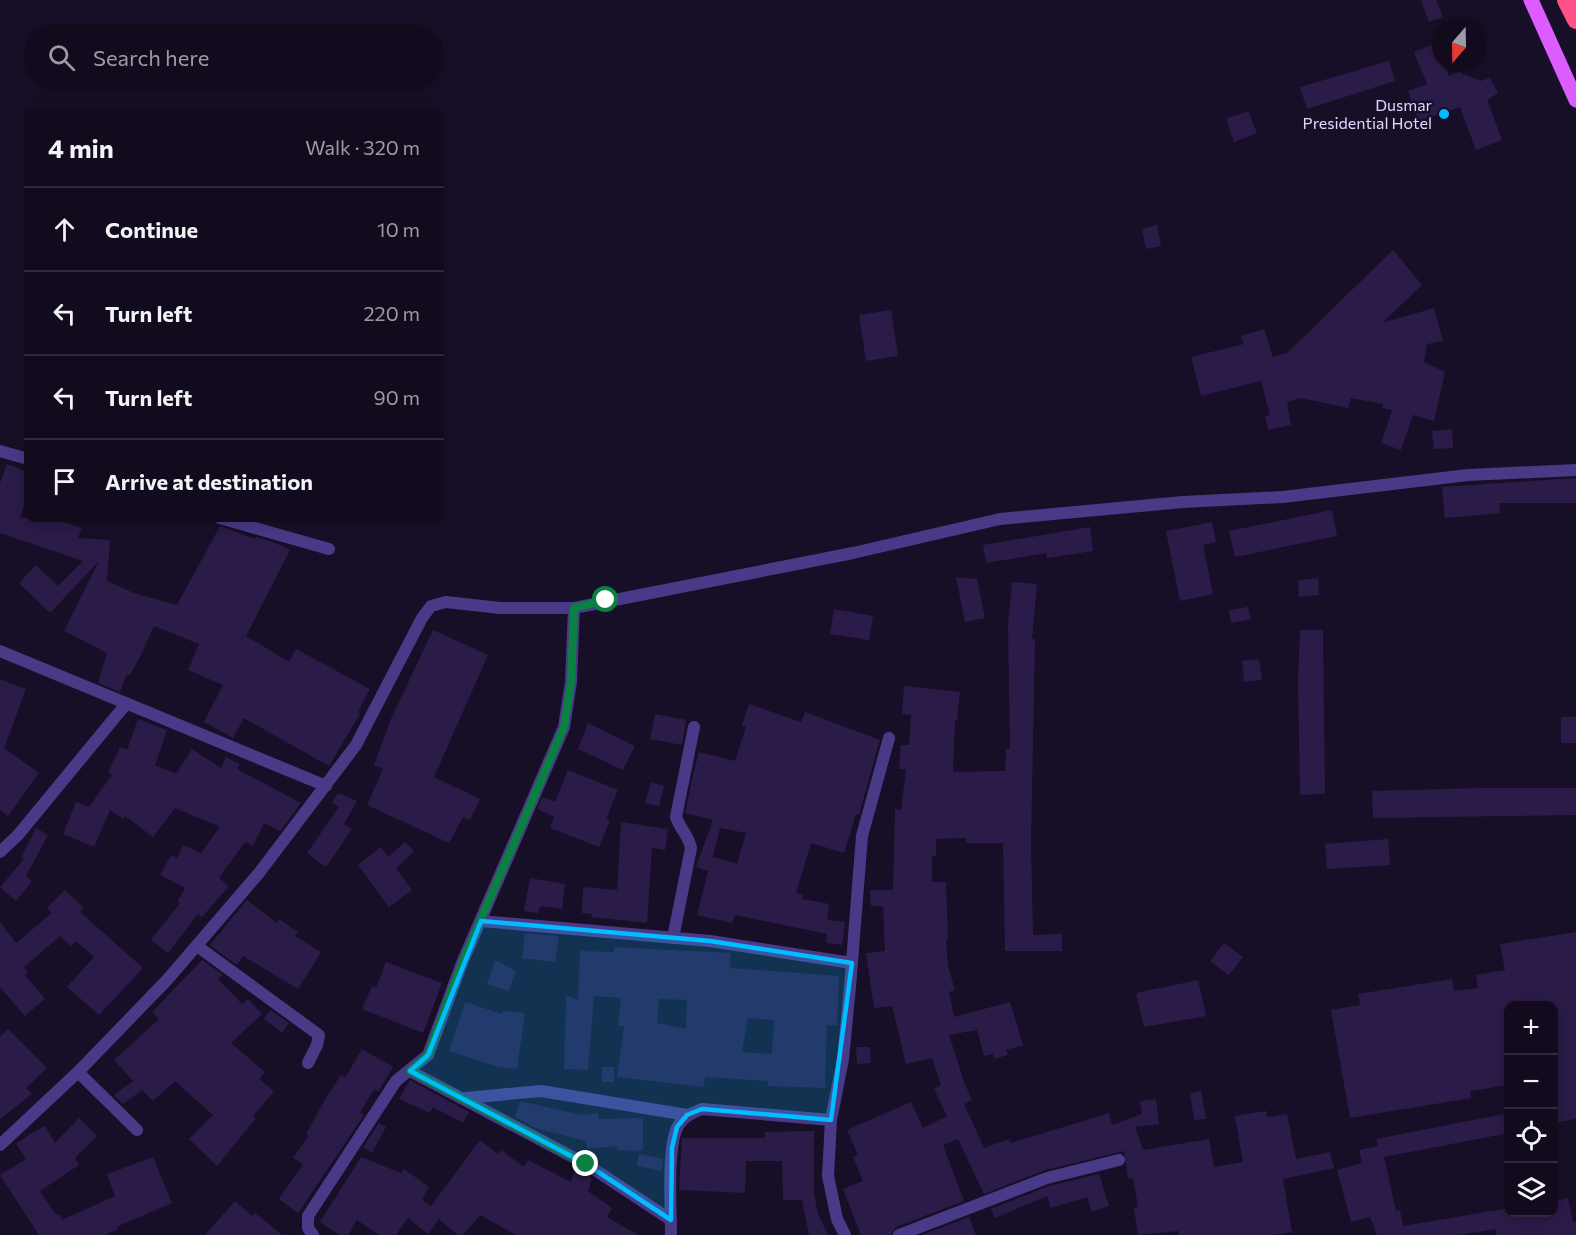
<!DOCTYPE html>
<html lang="en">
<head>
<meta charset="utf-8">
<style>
  :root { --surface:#110b1d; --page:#1a1426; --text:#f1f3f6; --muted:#9c9ba4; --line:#302b3b }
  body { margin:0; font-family:Commissioner,sans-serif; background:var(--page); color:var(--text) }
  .controls { position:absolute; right:18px; bottom:18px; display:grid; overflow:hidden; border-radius:12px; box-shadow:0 3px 15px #0003 }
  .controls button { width:54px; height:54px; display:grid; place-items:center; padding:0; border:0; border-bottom:2px solid var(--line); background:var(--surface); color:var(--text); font:30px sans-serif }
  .compass { position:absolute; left:1432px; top:18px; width:54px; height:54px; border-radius:50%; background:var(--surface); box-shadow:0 3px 15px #0003; rotate:200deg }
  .stop { position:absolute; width:18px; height:18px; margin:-14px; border:4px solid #0b8043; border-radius:50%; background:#fff }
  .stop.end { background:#0b8043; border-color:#fff; box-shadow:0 2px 6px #0008 }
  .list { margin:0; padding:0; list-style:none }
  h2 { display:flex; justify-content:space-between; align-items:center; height:78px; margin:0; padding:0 24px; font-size:26px }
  h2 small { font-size:20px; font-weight:400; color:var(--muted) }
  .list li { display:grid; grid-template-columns:39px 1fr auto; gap:18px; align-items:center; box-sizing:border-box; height:84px; padding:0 24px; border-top:2px solid var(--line) }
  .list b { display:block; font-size:22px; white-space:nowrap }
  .list em { font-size:20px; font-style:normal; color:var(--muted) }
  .icon { flex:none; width:33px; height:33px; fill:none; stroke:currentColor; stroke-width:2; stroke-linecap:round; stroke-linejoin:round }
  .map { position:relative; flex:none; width:1576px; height:1235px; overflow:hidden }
  .search { position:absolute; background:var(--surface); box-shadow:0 3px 15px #0003; left:24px; top:24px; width:420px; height:66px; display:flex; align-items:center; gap:15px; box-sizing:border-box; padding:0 21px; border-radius:33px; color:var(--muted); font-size:22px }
  .panel { position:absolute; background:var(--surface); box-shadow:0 3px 15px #0003; left:24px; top:108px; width:420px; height:414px; border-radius:12px }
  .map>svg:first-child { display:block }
  .building { fill:#2b1b48; fill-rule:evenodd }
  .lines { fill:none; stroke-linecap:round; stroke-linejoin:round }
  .street { stroke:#493a87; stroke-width:12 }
  .primary { stroke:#dc5cff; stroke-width:15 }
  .highway { stroke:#ff5088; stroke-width:18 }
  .route { stroke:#0b8043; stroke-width:8 }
  .marked { fill:#01bdff; fill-opacity:0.2; stroke:#01bdff; stroke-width:4.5; stroke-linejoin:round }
  .poi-dot { fill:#01bdff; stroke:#170f27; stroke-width:2 }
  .labels { text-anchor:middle; stroke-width:5; stroke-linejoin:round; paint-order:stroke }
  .poi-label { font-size:16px; fill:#e1d5ff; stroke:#170f27; text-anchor:end }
</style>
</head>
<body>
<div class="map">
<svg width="1576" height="1235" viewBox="0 0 1576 1235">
  <rect width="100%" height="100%" fill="#170f27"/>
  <!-- building -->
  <g class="building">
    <path d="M 1421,0 L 1436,0 L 1443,17 L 1429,22 Z"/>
    <path d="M 1436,43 L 1441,63 L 1444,63 L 1449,76 L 1459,72 L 1480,81 L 1490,78 L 1498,93 L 1487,100 L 1502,140 L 1476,150 L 1460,107 L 1419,121 L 1408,91 L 1427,84 L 1414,52 Z"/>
    <path d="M 1389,61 L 1395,81 L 1307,109 L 1300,87 Z"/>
    <path d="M 1248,111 L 1257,133 L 1234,142 L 1226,119 Z"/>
    <path d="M 1157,225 L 1161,246 L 1146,249 L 1142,229 Z"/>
    <path d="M 1393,250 L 1422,285 L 1382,323 L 1434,308 L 1443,341 L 1427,344 L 1424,362 L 1445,372 L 1434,421 L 1413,415 L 1401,450 L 1381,443 L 1392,410 L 1382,408 L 1383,404 L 1351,398 L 1348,408 L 1301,398 L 1287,402 L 1291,425 L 1268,430 L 1265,416 L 1270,415 L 1261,381 L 1201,396 L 1191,357 L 1244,344 L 1241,336 L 1264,329 L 1273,357 L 1287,353 Z"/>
    <path d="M 891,310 L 898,356 L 866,361 L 859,315 Z"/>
    <path d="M 1452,429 L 1453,448 L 1434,449 L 1432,431 Z"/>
    <path d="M 7,464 L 28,472 L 28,492 L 20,518 L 50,518 L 82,528 L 78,538 L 110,540 L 107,581 L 134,593 L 177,605 L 220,526 L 255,539 L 256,537 L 271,541 L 290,550 L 246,636 L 289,662 L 296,649 L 370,689 L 358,712 L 360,714 L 329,766 L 244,718 L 233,738 L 204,722 L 223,685 L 188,670 L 199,644 L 154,626 L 141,655 L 130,675 L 127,674 L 120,692 L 98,683 L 107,653 L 64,631 L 99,561 L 50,613 L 19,583 L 36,565 L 58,586 L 83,561 L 0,533 L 0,483 Z"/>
    <path d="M 1576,478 L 1576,503 L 1499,503 L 1500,513 L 1445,518 L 1442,487 Z"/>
    <path d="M 1332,510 L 1337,536 L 1235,557 L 1229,531 Z"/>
    <path d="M 1212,522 L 1216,542 L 1203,545 L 1213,594 L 1180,601 L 1166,531 Z"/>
    <path d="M 1090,527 L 1093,551 L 1047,558 L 1046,553 L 986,563 L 983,545 Z"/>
    <path d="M 956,577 L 977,579 L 985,618 L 965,622 Z"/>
    <path d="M 1318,578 L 1319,595 L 1299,597 L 1298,580 Z"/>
    <path d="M 1012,582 L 1037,584 L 1032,639 L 1035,639 L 1031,844 L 1033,935 L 1062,934 L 1062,951 L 1005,951 L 1003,843 L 966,843 L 966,838 L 936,839 L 936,856 L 932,856 L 932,882 L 946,882 L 948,939 L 946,939 L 948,966 L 955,990 L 949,992 L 954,1017 L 1010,1002 L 1023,1045 L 1006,1050 L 1008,1055 L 994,1059 L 993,1054 L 984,1056 L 977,1030 L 949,1035 L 964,1082 L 972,1100 L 964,1104 L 984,1148 L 1009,1139 L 1010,1143 L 1031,1137 L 1109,1113 L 1112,1125 L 1142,1114 L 1140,1101 L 1156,1099 L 1159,1124 L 1135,1127 L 1143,1150 L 1209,1139 L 1214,1167 L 1243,1162 L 1235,1116 L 1266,1111 L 1267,1117 L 1287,1114 L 1296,1159 L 1330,1152 L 1334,1168 L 1283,1179 L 1292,1232 L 1273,1235 L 1179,1235 L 1178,1231 L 1138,1235 L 1134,1208 L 1138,1207 L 1133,1178 L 1128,1179 L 1124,1151 L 1045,1170 L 984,1194 L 958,1139 L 943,1145 L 964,1201 L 896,1227 L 891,1235 L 861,1235 L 843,1189 L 863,1181 L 853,1157 L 858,1155 L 847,1130 L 911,1102 L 923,1128 L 947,1116 L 934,1089 L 941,1085 L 932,1058 L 906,1064 L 892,1006 L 874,1008 L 866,953 L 885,951 L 883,906 L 871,906 L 870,890 L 893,890 L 895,809 L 901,810 L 906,769 L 899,769 L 901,745 L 909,745 L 911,715 L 902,714 L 904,686 L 960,692 L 957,720 L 955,720 L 953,772 L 1005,771 L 1006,749 L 1010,749 L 1008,625 Z"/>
    <path d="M 1248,607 L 1251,619 L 1231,623 L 1229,610 Z"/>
    <path d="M 834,609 L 873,616 L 869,640 L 830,634 Z"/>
    <path d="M 433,630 L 488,655 L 434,777 L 480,799 L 470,820 L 463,817 L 449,843 L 367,805 L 383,769 L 374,765 L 391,719 Z"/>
    <path d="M 1300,630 L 1323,630 L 1325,794 L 1300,795 L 1298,682 Z"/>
    <path d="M 1259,659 L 1262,680 L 1244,682 L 1242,661 Z"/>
    <path d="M 0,679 L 26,689 L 4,748 L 39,773 L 8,816 L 0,810 Z"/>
    <path d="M 749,704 L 801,722 L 805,712 L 880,740 L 862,804 L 859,815 L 856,814 L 844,853 L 811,843 L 796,893 L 803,895 L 802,899 L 829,904 L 827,920 L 845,922 L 842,945 L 826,943 L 827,934 L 735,915 L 732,923 L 697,915 L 708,871 L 696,867 L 713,820 L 685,813 L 694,771 L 699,752 L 735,761 L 746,727 L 742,725 ZM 720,828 L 746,833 L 737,864 L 713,857 Z"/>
    <path d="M 655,714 L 686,720 L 682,745 L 650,739 Z"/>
    <rect x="1561" y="717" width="15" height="26"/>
    <path d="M 138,719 L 167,730 L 155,765 L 176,774 L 192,749 L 221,768 L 226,757 L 240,764 L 237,769 L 301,803 L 280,831 L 264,823 L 253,846 L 245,842 L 219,878 L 229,886 L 202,917 L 198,914 L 168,953 L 151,940 L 180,903 L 177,902 L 185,888 L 160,875 L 171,855 L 177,858 L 183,845 L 201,853 L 220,827 L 175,808 L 153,837 L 125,816 L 123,819 L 110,810 L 94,847 L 63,834 L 76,802 L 89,807 L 112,775 L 108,773 L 120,747 L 127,750 Z"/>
    <path d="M 588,723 L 635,746 L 623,770 L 578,749 Z"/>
    <path d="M 568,770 L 618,790 L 606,819 L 610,820 L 599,847 L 550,828 L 554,817 L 537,809 L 543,797 L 555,802 Z"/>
    <path d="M 651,782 L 664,786 L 659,806 L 645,803 Z"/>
    <path d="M 1480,788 L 1576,788 L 1576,815 L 1373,818 L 1372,791 Z"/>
    <path d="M 338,793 L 357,801 L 344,824 L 352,829 L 326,867 L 307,853 L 339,807 L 332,803 Z"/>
    <path d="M 621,822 L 668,829 L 665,850 L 652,848 L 647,923 L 591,917 L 592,914 L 582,913 L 583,887 L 617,890 Z"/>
    <path d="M 36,828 L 48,835 L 26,876 L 32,881 L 16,901 L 0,887 L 24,859 L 21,857 Z"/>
    <path d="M 1388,839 L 1390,865 L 1327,869 L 1325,844 Z"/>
    <path d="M 405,842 L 414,851 L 396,868 L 412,890 L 389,907 L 358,865 L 381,847 L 388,857 Z"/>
    <path d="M 530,878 L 565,884 L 562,909 L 540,906 L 538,913 L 524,911 Z"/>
    <path d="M 65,890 L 84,908 L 80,912 L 143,968 L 99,1015 L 67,987 L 94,957 L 76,941 L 71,946 L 60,936 L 24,967 L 28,973 L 25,975 L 45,999 L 25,1016 L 0,987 L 0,922 L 16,943 L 52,913 L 47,908 Z"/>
    <path d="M 247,900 L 277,923 L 279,919 L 298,932 L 295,936 L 321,952 L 298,989 L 243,956 L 237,965 L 210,945 Z"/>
    <path d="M 1576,932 L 1576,1119 L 1554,1123 L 1554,1005 L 1509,1005 L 1509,1085 L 1470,1091 L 1471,1098 L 1350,1118 L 1331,1010 L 1360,1005 L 1358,994 L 1452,979 L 1454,991 L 1478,988 L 1476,975 L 1505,970 L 1500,944 Z"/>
    <path d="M 525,933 L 559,936 L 555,962 L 522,958 Z"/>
    <path d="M 1224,943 L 1243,957 L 1229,975 L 1210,961 Z"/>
    <path d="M 614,947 L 731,953 L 730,968 L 839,976 L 837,1025 L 827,1025 L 825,1088 L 768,1086 L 768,1081 L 705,1077 L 704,1087 L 617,1077 L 624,1026 L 618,1026 L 621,998 L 594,996 L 588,1070 L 564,1069 L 566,995 L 578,1000 L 580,951 L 614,952 ZM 659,999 L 687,1000 L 686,1029 L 657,1023 ZM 748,1018 L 774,1020 L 772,1054 L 742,1052 Z"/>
    <path d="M 202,960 L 223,975 L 218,979 L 242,1004 L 248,999 L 262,1014 L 231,1043 L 265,1072 L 259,1079 L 274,1091 L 253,1116 L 256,1118 L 217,1166 L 189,1139 L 213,1115 L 175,1081 L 153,1101 L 142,1090 L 123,1104 L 114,1095 L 133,1081 L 114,1060 L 159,1019 L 152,1012 Z"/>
    <path d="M 495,960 L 516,971 L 509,991 L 487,984 Z"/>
    <path d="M 386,962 L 442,983 L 423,1033 L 362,1009 L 372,986 L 376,988 Z"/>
    <path d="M 1198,980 L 1206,1016 L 1144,1027 L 1136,993 Z"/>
    <path d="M 465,1002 L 502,1014 L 503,1011 L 525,1013 L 517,1069 L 498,1067 L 449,1051 Z"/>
    <path d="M 270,1010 L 289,1023 L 282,1033 L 264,1019 Z"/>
    <path d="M 8,1029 L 47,1068 L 26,1088 L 32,1094 L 0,1119 L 0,1037 Z"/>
    <path d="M 856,1047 L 870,1047 L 871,1063 L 857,1064 Z"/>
    <path d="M 362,1049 L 393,1067 L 378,1092 L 374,1089 L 360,1113 L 364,1115 L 298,1213 L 279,1199 L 303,1164 L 293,1158 L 309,1136 L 306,1134 L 327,1096 L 341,1075 L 345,1078 Z"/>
    <rect x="602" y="1067" width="12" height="15"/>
    <path d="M 410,1080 L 469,1112 L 463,1123 L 433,1107 L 430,1113 L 399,1099 Z"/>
    <path d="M 1201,1091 L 1206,1119 L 1194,1120 L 1190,1093 Z"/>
    <path d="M 520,1101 L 581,1115 L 598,1113 L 599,1119 L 643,1118 L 643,1151 L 617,1150 L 617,1146 L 587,1149 L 586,1141 L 535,1128 L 515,1117 Z"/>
    <path d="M 1509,1113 L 1509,1133 L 1384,1157 L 1396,1211 L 1400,1210 L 1403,1226 L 1509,1208 L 1509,1212 L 1554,1212 L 1554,1201 L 1568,1198 L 1573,1222 L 1576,1222 L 1576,1235 L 1496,1235 L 1496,1229 L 1458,1235 L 1377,1235 L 1370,1217 L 1351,1222 L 1337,1170 L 1362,1163 L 1359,1150 L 1378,1146 L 1376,1139 Z"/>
    <path d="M 79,1118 L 97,1136 L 75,1158 L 79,1165 L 40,1191 L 56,1215 L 59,1214 L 62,1220 L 115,1196 L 107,1174 L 153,1157 L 172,1203 L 116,1227 L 118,1229 L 105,1235 L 39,1235 L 0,1175 L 26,1159 L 16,1144 L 30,1134 L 45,1126 L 55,1143 Z"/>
    <path d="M 379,1123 L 386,1127 L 372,1153 L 363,1147 Z"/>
    <path d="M 814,1131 L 814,1194 L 818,1214 L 828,1235 L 809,1235 L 802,1200 L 783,1200 L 782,1161 L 746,1161 L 745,1193 L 679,1190 L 682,1138 L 765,1138 L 765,1132 Z"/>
    <path d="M 480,1140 L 498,1154 L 501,1150 L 524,1167 L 528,1160 L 571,1182 L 575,1169 L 582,1171 L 592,1178 L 588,1191 L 612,1208 L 607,1217 L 638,1235 L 516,1235 L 480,1215 L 463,1235 L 458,1235 L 439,1219 L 428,1234 L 408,1218 L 396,1235 L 379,1235 L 357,1220 L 348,1235 L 340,1235 L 320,1222 L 361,1157 L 401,1173 L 404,1169 L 429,1187 L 422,1200 L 431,1206 Z"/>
    <path d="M 639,1154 L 663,1159 L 662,1171 L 637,1166 Z"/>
    <path d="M 1099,1174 L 1109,1206 L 1092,1212 L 1087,1197 L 1051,1208 L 1047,1196 L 995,1218 L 991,1209 L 1049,1186 Z"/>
    <path d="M 235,1201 L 252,1216 L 255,1213 L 282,1235 L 205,1235 Z"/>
    <path d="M 969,1217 L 976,1235 L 922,1235 Z"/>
  </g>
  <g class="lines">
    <!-- street -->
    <g class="street">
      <path d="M 0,451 L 28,459"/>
      <path d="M 220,518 L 329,549"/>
      <path d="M 0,651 L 326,786"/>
      <path d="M 0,852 L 18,835 L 126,704"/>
      <path d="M 481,921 L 710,941 L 852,963"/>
      <path d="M 673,938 L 691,848 C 689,836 680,829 676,817 L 694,727"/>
      <path d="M 197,946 L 319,1035 L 317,1045 L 308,1063"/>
      <path d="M 410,1071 L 586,1164 L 671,1220"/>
      <path d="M 78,1072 L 137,1130"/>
      <path d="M 466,1098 L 541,1091 L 687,1115"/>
      <path d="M 0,1145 L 78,1072 L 167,980 L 259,873 L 356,745 L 422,618 L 431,606 L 446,602 L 500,608 L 574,608 L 853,553 L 1000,519 L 1183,502 L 1283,497 L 1468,475 L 1576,470"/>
      <path d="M 313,1235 L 308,1228 L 308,1216 L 396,1081 L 428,1055 L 462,963 L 564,727 L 571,682 L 574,608"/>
      <path d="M 671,1235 C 671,1208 667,1150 677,1128 C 682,1117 692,1113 702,1109 L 831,1120"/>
      <path d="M 845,1235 L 837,1219 L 828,1176 L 831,1120 L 843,1059 L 850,987 L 862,836 L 889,738"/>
      <path d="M 899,1235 L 1047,1178 L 1119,1160"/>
    </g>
    <!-- primary -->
    <path class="primary" d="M 1531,0 L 1576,100"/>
    <!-- highway -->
    <path class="highway" d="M 1566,0 L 1576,20"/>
  </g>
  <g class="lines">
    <!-- route -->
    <path class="route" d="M 586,1164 L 410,1071 L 428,1055 L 462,963 L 564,727 L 571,682 L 574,608 L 606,600"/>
  </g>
  <!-- marked area -->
  <path class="marked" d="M 481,921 L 710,941 L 852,963 L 831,1120 L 702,1109 L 687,1115 L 677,1127 L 672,1148 L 671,1220 L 586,1164 L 410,1071 L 428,1055 Z"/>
  <!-- markers -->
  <circle class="poi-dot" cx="1444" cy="114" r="6"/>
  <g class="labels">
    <!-- poi labels -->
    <g class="poi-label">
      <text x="1432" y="111">Dusmar<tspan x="1432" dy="18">Presidential Hotel</tspan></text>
    </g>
  </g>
</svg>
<div class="controls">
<button>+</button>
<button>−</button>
<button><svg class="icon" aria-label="locate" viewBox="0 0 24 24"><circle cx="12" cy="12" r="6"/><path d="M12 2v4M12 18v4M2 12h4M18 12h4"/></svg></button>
<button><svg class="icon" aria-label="layers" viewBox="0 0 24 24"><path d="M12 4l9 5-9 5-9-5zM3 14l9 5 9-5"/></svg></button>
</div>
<svg class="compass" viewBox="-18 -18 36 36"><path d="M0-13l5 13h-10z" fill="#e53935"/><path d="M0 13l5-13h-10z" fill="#9c9ba4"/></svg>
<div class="stop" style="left:606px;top:600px"></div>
<div class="stop end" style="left:586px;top:1164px"></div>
<div class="search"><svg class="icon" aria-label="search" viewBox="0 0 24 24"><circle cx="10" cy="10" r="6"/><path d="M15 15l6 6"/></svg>Search here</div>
<section class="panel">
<h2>4 min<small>Walk · 320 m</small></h2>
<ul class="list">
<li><svg class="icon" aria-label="ahead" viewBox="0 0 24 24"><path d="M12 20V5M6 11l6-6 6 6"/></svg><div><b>Continue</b></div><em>10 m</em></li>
<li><svg class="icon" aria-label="left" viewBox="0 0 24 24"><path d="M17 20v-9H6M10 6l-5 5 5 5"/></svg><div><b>Turn left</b></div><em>220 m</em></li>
<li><svg class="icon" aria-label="left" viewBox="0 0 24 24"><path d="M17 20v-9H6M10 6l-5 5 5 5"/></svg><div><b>Turn left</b></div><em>90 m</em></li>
<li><svg class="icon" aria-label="arrive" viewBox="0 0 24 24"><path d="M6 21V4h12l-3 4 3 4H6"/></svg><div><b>Arrive at destination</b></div></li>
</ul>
</section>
</div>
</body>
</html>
